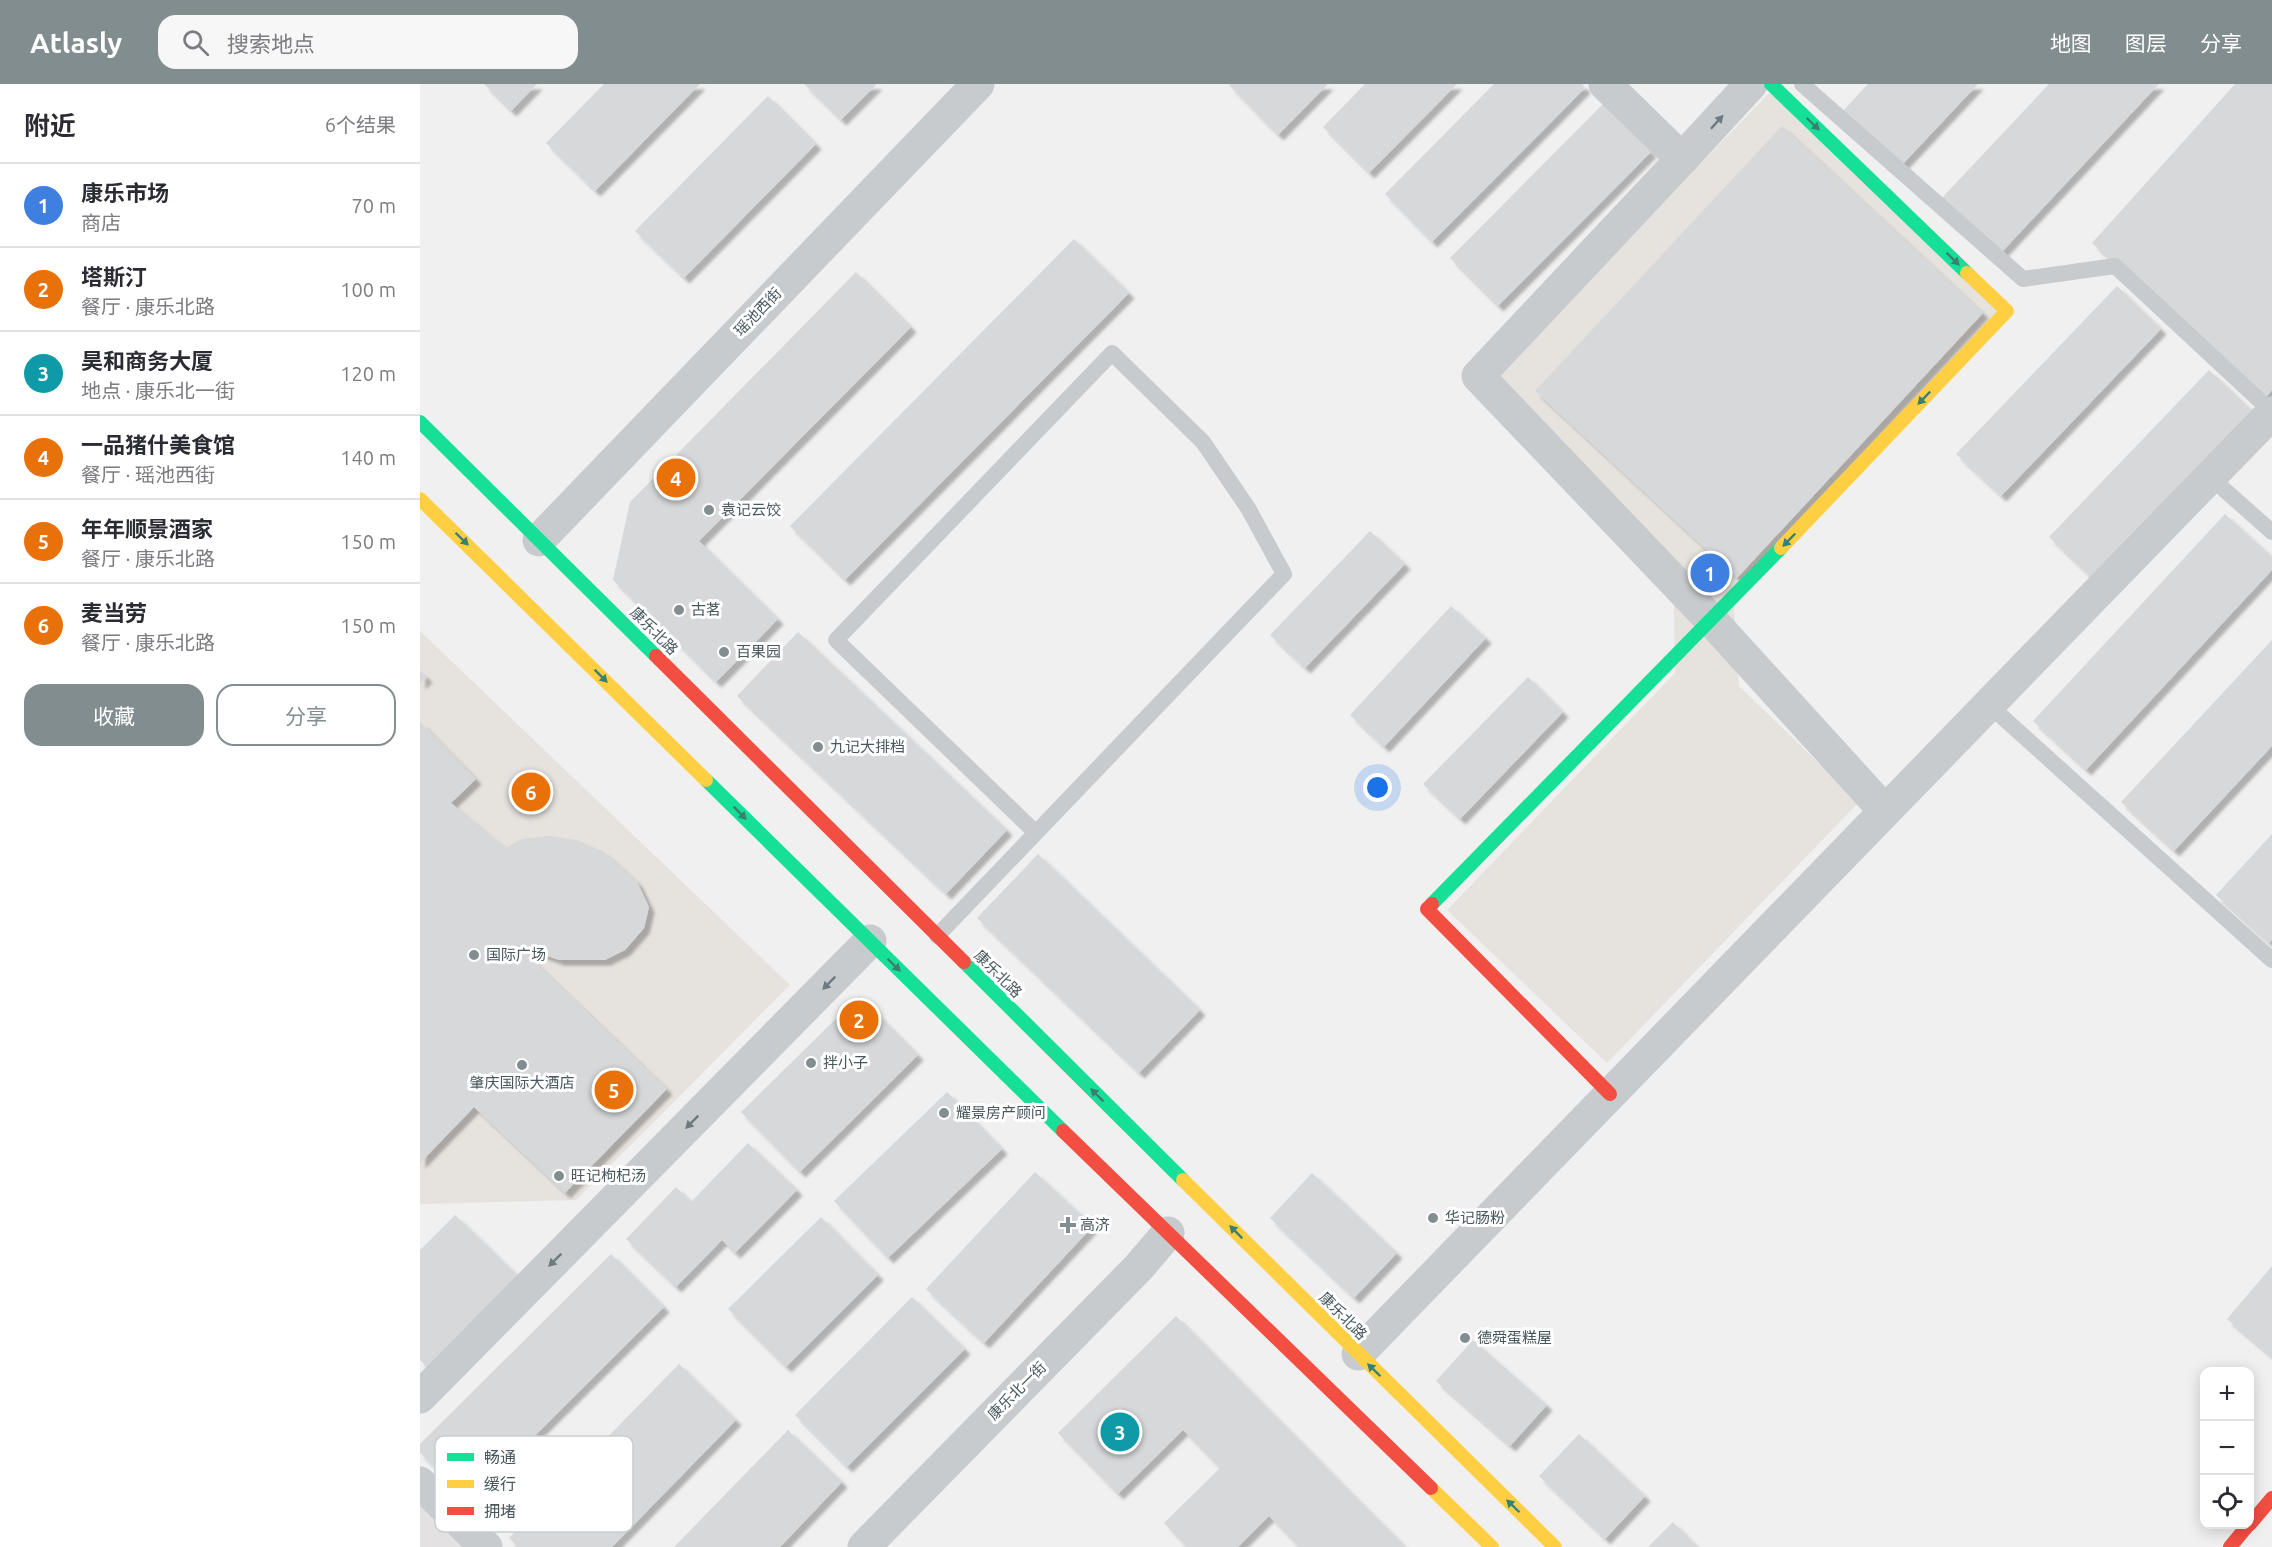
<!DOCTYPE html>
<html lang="zh">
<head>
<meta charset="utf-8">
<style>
  :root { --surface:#fff; --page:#f7f7f7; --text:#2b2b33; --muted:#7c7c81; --line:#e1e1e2; --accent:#828d90 }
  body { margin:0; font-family:Ubuntu,"Noto Sans SC",sans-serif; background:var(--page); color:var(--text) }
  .controls { position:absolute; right:18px; bottom:18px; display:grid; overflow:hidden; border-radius:12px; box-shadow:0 3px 15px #0003 }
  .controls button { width:54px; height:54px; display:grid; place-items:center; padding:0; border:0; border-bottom:2px solid var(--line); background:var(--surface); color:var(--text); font:30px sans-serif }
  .you { position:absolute; left:958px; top:704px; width:21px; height:21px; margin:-15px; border:4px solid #fff; border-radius:50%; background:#1a73e8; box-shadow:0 0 0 9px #1a73e833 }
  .badge { display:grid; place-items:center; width:39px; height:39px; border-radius:50%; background:var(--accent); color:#fff; font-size:20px; font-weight:700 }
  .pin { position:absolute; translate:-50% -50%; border:3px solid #fff; box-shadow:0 2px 6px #0006 }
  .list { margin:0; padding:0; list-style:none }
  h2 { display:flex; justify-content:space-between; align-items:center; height:78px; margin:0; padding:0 24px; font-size:26px }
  h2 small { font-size:20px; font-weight:400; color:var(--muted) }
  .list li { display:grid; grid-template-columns:39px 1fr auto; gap:18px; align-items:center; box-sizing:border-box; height:84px; padding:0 24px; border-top:2px solid var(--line) }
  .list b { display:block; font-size:22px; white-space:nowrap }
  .list p { margin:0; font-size:20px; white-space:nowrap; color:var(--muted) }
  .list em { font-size:20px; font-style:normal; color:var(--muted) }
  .actions { display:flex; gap:12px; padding:18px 24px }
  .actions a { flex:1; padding:14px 0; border:2px solid var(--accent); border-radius:18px; text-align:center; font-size:21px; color:var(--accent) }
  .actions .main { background:var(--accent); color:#fff }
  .icon { flex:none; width:33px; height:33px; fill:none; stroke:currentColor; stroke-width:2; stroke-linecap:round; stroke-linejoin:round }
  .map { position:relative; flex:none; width:1852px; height:1463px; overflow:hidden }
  header { display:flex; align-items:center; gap:36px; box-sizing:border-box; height:84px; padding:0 30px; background:var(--accent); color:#fff }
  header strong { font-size:28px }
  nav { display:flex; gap:33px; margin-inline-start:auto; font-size:21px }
  .search { width:420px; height:54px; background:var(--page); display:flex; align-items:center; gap:15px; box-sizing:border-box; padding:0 21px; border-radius:18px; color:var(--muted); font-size:22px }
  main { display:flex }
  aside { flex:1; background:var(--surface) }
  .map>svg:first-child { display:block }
  .commercial { fill:#e6e2de }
  .education { fill:#e3e1e2 }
  .building { fill:#d7d8d9; filter:url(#shadow) }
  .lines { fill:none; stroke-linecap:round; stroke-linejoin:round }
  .lane { stroke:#c7cbcd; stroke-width:16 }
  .street { stroke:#c7cbcd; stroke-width:33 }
  .fast { stroke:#16e098; stroke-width:14 }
  .slow { stroke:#ffcf43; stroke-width:14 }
  .jam { stroke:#f24e42; stroke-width:14 }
  .oneway { fill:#6d7a7f }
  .oneway2 { fill:#38806f }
  .poi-dot { fill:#828d90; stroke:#fff; stroke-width:2 }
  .labels { text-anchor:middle; stroke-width:6; stroke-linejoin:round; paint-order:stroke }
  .street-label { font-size:15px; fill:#47575d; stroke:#fff }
  .poi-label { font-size:15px; fill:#47575d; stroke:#fff; text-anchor:start }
  .key { fill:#fff; stroke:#c8cdce; stroke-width:1.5 }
  .key-label { font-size:16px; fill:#47575d }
</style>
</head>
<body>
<header>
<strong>Atlasly</strong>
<div class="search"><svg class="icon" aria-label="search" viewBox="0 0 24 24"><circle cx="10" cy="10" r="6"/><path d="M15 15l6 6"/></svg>搜索地点</div>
<nav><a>地图</a><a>图层</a><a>分享</a></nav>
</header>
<main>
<aside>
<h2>附近<small>6个结果</small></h2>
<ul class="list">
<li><span class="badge" style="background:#3f7fe0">1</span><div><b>康乐市场</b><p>商店</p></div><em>70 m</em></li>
<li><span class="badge" style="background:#e8710a">2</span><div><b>塔斯汀</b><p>餐厅 · 康乐北路</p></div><em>100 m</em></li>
<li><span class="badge" style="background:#0f9aa8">3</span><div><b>昊和商务大厦</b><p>地点 · 康乐北一街</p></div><em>120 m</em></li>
<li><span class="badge" style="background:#e8710a">4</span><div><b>一品猪什美食馆</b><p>餐厅 · 瑶池西街</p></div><em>140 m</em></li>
<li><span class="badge" style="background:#e8710a">5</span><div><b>年年顺景酒家</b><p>餐厅 · 康乐北路</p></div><em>150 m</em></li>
<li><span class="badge" style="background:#e8710a">6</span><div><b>麦当劳</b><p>餐厅 · 康乐北路</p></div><em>150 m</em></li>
</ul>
<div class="actions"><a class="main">收藏</a><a>分享</a></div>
</aside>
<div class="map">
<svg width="1852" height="1463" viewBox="0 0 1852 1463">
  <defs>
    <filter id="shadow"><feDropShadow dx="5.5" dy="5.5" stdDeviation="1.5" flood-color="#0004"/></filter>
  </defs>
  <rect width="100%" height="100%" fill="#f1f0f0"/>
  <!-- commercial -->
  <g class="commercial">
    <path d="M 1351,7 L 1579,228 L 1313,503 L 1319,602 L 1439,718 L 1187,979 L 1027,826 L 1255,589 L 1253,475 L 1070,297 Z"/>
    <path d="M 0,547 L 370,901 L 156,1116 L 0,1120 Z"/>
  </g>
  <!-- education -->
  <path class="education" d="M 0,1410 L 53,1463 L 0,1463 Z"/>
  <!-- building -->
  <g class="building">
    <path d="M 64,0 L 117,0 L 91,27 Z"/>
    <path d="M 184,0 L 280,0 L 175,107 L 126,59 Z"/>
    <path d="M 384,0 L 457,0 L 421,36 Z"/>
    <path d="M 810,0 L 908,0 L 858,51 L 809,1 Z"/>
    <path d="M 945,0 L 1037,0 L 949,89 L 903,43 Z"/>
    <path d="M 1074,0 L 1162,0 L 1165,4 L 1012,158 L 965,110 Z"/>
    <path d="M 1448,0 L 1558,0 L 1480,83 L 1422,28 Z"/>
    <path d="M 1629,0 L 1739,0 L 1579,171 L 1520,116 Z"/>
    <path d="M 1815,0 L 1852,0 L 1852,306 L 1844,315 L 1672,159 Z"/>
    <path d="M 348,12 L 396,60 L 264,194 L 215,147 Z"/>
    <path d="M 1183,20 L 1231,68 L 1078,222 L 1030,174 Z"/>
    <path d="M 1362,42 L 1563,229 L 1317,494 L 1115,307 Z"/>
    <path d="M 654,155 L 709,209 L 425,496 L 370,442 Z"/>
    <path d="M 436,188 L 491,243 L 279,457 L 358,535 L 296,598 L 193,496 L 210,418 Z"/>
    <path d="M 1697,202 L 1741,245 L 1581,412 L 1536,370 Z"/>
    <path d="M 1789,286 L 1833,328 L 1673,495 L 1629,453 Z"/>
    <path d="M 1805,430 L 1852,473 L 1852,486 L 1666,686 L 1613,637 Z"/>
    <path d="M 950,447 L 985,480 L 885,584 L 850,551 Z"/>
    <path d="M 1031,522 L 1066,554 L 964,663 L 930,631 Z"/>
    <path d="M 378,548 L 587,746 L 526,810 L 317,612 Z"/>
    <path d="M 1852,556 L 1852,662 L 1754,767 L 1701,718 Z"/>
    <path d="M 0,587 L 7,593 L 0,600 Z"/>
    <path d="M 1108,593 L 1143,628 L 1040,735 L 1003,700 Z"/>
    <path d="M 0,638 L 56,695 L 31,719 L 85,764 L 102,755 L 128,752 L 157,756 L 184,768 L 217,798 L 229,823 L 224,844 L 205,866 L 185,876 L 139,876 L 97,861 L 247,1005 L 145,1109 L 54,1023 L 0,1079 Z"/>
    <path d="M 1852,750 L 1852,856 L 1849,859 L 1796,811 Z"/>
    <path d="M 618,770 L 780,926 L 719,989 L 557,834 Z"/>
    <path d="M 439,912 L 498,971 L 380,1088 L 321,1028 Z"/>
    <path d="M 527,1008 L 582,1065 L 468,1174 L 414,1117 Z"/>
    <path d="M 328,1059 L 377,1106 L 315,1169 L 302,1156 L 256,1203 L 206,1155 L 256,1103 L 271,1118 Z"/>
    <path d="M 615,1088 L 673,1142 L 564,1259 L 506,1205 Z"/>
    <path d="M 892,1089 L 977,1169 L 934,1214 L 850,1134 Z"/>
    <path d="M 35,1131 L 98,1192 L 8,1284 L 0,1276 L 0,1166 Z"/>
    <path d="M 401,1133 L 458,1191 L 366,1283 L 308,1225 Z"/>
    <path d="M 191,1170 L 244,1223 L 48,1418 L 0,1369 L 0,1360 Z"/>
    <path d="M 1852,1182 L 1852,1273 L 1807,1235 Z"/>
    <path d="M 492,1213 L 545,1265 L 427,1383 L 375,1331 Z"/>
    <path d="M 756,1232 L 985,1463 L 879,1463 L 849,1432 L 818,1463 L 767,1463 L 744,1439 L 800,1384 L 763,1346 L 698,1410 L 638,1349 Z"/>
    <path d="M 1053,1256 L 1127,1321 L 1090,1362 L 1016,1297 Z"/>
    <path d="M 259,1280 L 316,1336 L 192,1463 L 98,1463 L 89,1454 Z"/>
    <path d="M 368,1346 L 422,1398 L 360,1463 L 254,1463 Z"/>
    <path d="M 1159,1350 L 1225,1412 L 1185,1455 L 1119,1392 Z"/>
    <path d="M 1253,1438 L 1277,1463 L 1228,1463 Z"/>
  </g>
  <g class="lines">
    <!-- lane -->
    <g class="lane">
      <path d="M 1382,0 L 1603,195 L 1695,182 L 1852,328"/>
      <path d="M 1790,393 L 1852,448"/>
      <path d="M 1569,621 L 1852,876"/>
      <path d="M 517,852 L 864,490 L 828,424 L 783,358 L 692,269 L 416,556 L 616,749"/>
    </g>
    <!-- street -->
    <g class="street">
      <path d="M 1185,0 L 1262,75 L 1058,292 L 1292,537 L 1465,727"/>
      <path d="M 1262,75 L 1331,0"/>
      <path d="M 119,456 L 558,0"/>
      <path d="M 938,1270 L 1852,329"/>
      <path d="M 0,1313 L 450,857"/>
      <path d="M 0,1399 L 66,1463"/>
      <path d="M 444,1463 L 718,1184 L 748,1149"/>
    </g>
    <!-- fast -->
    <g class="fast">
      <path d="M 1351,0 L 1547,189"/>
      <path d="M 0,338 L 236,572"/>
      <path d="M 286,696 L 643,1047"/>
      <path d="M 1012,820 L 1361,464"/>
      <path d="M 544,878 L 763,1096"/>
    </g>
    <!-- slow -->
    <g class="slow">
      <path d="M 0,415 L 286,696"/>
      <path d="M 1361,464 L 1587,227 L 1547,189"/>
      <path d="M 763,1096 L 1135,1463"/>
      <path d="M 1011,1404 L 1072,1463"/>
    </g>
    <!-- jam -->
    <g class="jam">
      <path d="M 236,572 L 544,878"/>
      <path d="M 1012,820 L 1007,825 L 1190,1010"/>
      <path d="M 643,1047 L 1011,1404"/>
      <path d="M 1830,1440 L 1852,1414"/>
      <path d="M 1810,1463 L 1829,1440"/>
    </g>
  </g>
  <!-- one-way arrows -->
  <defs><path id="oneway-solid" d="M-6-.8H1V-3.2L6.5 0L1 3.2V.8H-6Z" transform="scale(1.5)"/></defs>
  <g class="oneway">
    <use href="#oneway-solid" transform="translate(1297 38) rotate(-48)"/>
    <use href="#oneway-solid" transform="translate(409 899) rotate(135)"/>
    <use href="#oneway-solid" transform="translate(272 1038) rotate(135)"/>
    <use href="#oneway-solid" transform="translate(135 1176) rotate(135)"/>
  </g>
  <g class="oneway2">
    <use href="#oneway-solid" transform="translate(1393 40) rotate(44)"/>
    <use href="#oneway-solid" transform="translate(1533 175) rotate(44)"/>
    <use href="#oneway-solid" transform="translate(1504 314) rotate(134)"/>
    <use href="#oneway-solid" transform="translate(42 455) rotate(44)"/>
    <use href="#oneway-solid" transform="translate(1369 456) rotate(134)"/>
    <use href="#oneway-solid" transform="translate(181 592) rotate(45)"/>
    <use href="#oneway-solid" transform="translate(320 729) rotate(45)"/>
    <use href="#oneway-solid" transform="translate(474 881) rotate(44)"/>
    <use href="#oneway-solid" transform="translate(677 1011) rotate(-135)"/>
    <use href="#oneway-solid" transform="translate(816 1148) rotate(-135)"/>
    <use href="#oneway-solid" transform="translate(954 1286) rotate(-136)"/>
    <use href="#oneway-solid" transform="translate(1093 1422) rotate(-136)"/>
  </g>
  <!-- markers -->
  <g class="poi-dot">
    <circle cx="289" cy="426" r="6"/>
    <circle cx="259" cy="526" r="6"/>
    <circle cx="304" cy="568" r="6"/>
    <circle cx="398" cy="663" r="6"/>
    <circle cx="54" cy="871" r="6"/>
    <circle cx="391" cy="979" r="6"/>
    <circle cx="102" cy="981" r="6"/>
    <circle cx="524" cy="1029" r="6"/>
    <circle cx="139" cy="1092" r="6"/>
    <circle cx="1013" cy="1134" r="6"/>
    <path d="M645 1132h6v6h6v6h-6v6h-6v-6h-6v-6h6z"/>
    <circle cx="1045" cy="1254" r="6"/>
  </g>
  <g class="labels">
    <!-- street labels -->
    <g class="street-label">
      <text transform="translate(338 228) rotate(-46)" y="5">瑶池西街</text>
      <text transform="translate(234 547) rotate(45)" y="5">康乐北路</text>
      <text transform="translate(578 890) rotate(45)" y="5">康乐北路</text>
      <text transform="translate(923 1232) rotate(45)" y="5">康乐北路</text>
      <text transform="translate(597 1307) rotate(-45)" y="5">康乐北一街</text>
    </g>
    <!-- poi labels -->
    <g class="poi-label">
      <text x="301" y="431">袁记云饺</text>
      <text x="271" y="531">古茗</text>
      <text x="316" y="573">百果园</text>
      <text x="410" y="668">九记大排档</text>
      <text x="66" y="876">国际广场</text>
      <text x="403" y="984">拌小子</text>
      <text x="102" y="1004" text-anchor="middle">肇庆国际大酒店</text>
      <text x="536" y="1034">耀景房产顾问</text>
      <text x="151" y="1097">旺记枸杞汤</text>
      <text x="1025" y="1139">华记肠粉</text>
      <text x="660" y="1146">高济</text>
      <text x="1057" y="1259">德舜蛋糕屋</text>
    </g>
  </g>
  <!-- legend -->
  <rect x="15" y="1352" width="198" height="96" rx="9" class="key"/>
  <rect x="27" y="1369" width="27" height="8" fill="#16e098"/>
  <rect x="27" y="1396" width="27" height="8" fill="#ffcf43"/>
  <rect x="27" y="1423" width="27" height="8" fill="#f24e42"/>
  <g class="key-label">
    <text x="64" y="1379">畅通</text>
    <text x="64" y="1406">缓行</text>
    <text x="64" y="1433">拥堵</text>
  </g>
</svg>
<div class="controls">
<button>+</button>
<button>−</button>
<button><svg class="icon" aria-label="locate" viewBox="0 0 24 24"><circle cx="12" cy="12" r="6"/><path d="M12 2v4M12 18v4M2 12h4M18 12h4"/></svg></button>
</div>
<div class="you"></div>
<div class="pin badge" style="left:1290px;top:489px;background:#3f7fe0">1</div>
<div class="pin badge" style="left:439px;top:936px;background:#e8710a">2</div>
<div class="pin badge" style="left:700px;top:1348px;background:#0f9aa8">3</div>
<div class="pin badge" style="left:256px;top:394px;background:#e8710a">4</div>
<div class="pin badge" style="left:194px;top:1006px;background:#e8710a">5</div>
<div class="pin badge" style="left:111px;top:708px;background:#e8710a">6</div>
</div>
</main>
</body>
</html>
